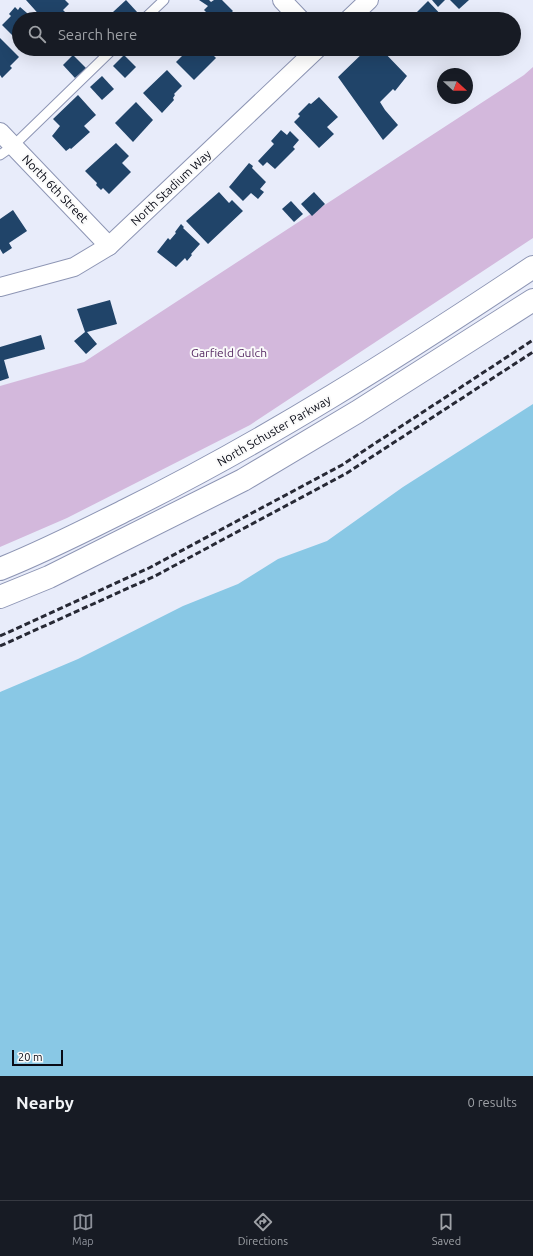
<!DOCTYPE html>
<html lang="en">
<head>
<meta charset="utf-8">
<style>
  :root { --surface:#171b24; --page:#242831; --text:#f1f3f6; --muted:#9ea1a6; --line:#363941; --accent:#8c9099 }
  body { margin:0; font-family:Ubuntu,sans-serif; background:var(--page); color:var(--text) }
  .compass { position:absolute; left:437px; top:68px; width:36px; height:36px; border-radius:50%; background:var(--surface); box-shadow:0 4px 16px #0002; rotate:111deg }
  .scale { position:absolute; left:12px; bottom:10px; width:51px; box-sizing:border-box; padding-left:4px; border:2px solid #090b16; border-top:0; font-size:11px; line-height:14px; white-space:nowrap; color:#090b16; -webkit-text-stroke:3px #fafafa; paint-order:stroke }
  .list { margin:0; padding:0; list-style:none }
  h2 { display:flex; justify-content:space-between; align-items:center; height:52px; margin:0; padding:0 16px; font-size:17px }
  h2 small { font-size:13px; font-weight:400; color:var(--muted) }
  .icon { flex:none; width:22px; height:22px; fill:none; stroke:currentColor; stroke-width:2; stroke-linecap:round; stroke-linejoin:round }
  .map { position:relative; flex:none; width:533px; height:1076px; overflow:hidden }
  .search { position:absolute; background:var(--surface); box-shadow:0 4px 16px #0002; left:12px; right:12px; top:12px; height:44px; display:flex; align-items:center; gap:10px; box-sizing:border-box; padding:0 14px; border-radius:22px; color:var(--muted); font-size:15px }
  .sheet { height:124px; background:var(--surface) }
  nav { display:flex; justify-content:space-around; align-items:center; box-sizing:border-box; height:56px; border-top:1px solid var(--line); background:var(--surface); font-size:11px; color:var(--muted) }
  nav a { display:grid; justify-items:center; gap:2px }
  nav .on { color:var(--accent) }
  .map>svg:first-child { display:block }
  .green { fill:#d3b8dc }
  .water { fill:#89c8e5 }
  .building { fill:#204469 }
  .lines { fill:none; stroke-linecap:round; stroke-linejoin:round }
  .service-casing { stroke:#8d95b4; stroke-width:11 }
  .minor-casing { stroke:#8d95b4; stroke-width:20 }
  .trunk-casing { stroke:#8d95b4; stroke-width:24 }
  .service { stroke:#fff; stroke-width:9 }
  .minor { stroke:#fff; stroke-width:18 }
  .trunk { stroke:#fff; stroke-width:22 }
  .rail { stroke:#272935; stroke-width:3; stroke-dasharray:6 3; stroke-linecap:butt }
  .labels { text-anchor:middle; stroke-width:4; stroke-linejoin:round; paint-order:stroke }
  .street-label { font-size:12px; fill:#090b16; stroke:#fafafa }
  .park-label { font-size:12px; fill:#572b64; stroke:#fafafa }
</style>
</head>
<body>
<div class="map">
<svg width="533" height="1076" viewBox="0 0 533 1076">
  <rect width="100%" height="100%" fill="#e8ecfa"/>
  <!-- green -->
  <path class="green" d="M 533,67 L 533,238 L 250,425 L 67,518 L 0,547 L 0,386 L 84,362 L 524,75 Z"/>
  <!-- water -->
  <path class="water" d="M 533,404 L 533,1076 L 0,1076 L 0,692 L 78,659 L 183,606 L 238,584 L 278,559 L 327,541 L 403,487 Z"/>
  <!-- building -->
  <g class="building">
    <path d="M 26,0 L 65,0 L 69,4 L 63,10 L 67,14 L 61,19 L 43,19 Z"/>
    <path d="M 126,0 L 138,13 L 132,19 L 120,19 L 113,12 Z"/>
    <path d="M 199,0 L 209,0 L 211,2 L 214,0 L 222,0 L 233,11 L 229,15 L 233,19 L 199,19 L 206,12 L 204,10 L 208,6 Z"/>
    <path d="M 432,0 L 445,0 L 438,7 Z"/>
    <path d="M 450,0 L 469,0 L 459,9 Z"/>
    <path d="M 428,1 L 445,19 L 410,19 Z"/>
    <path d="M 15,7 L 18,10 L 20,7 L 34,19 L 19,19 L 19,42 L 2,25 L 11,16 L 9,14 Z"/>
    <path d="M 0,38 L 19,57 L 10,66 L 12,68 L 2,78 L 0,75 Z"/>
    <path d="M 189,49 L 207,49 L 216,58 L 194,80 L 176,62 Z"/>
    <path d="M 367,49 L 381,49 L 407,76 L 395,91 L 393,89 L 380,102 L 385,110 L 398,125 L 383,140 L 338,77 Z"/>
    <path d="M 73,55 L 86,68 L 75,78 L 63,65 Z"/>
    <path d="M 124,55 L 136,67 L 125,78 L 113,66 Z"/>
    <path d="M 167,70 L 182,86 L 174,94 L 175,95 L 173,98 L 174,100 L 162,113 L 143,93 Z"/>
    <path d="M 102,76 L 114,89 L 102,100 L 90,87 Z"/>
    <path d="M 78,95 L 96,115 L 84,126 L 90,132 L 71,149 L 70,148 L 66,151 L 52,136 L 60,126 L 53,119 Z"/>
    <path d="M 319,97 L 338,117 L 327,127 L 334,134 L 319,148 L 294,122 L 300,116 L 298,114 L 309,103 L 311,104 Z"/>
    <path d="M 136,102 L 153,120 L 133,142 L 115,123 Z"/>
    <path d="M 281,130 L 287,135 L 290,131 L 299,140 L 293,147 L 295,149 L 275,169 L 267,162 L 263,166 L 258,161 L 274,144 L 271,141 Z"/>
    <path d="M 116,143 L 129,156 L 122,163 L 131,172 L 109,194 L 103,188 L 101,190 L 96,185 L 97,183 L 85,171 Z"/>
    <path d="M 249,163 L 253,166 L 252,168 L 266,182 L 260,189 L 264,192 L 258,199 L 251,193 L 243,201 L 229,187 Z"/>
    <path d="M 219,192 L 229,203 L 232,200 L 243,211 L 208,244 L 186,221 Z"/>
    <path d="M 314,192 L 325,204 L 312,216 L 301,204 Z"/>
    <path d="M 291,201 L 303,214 L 294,222 L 282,209 Z"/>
    <path d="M 13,210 L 27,231 L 9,243 L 12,248 L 3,254 L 0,249 L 0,219 Z"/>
    <path d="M 181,224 L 184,227 L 183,228 L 200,244 L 191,254 L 192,255 L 187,261 L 185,258 L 176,267 L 157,252 L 168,238 L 170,240 L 176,233 L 175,232 Z"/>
    <path d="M 110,300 L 117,324 L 87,332 L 97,344 L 86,354 L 74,341 L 85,332 L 77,309 Z"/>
    <path d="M 41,335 L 45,349 L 4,360 L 9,378 L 0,381 L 0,347 Z"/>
  </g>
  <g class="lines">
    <!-- service casing -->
    <g class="service-casing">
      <g id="service">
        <path d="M 144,19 L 164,0"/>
        <path d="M 0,155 L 13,146 L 113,49"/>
      </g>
    </g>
    <!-- minor casing -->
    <g class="minor-casing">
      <g id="minor">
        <path d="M 282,0 L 300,19"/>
        <path d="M 349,19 L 369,0"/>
        <path d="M 0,132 L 109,246"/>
        <path d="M 0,287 L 74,267 L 109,246 L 317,49"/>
      </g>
    </g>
    <!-- trunk casing -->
    <g class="trunk-casing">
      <g id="trunk">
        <path d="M 0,569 C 43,552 84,531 126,510 C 268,440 401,355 533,267"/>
        <path d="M 0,597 L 49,577 L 243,480 L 357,412 L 533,300"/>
      </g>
    </g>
    <!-- service -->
    <use href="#service" class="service"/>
    <!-- minor -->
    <use href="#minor" class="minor"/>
    <!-- trunk -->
    <use href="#trunk" class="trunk"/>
    <!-- rail -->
    <g class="rail">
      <path d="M 0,636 L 149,568 L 342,465 L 533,340"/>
      <path d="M 0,646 L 155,576 L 347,473 L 533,352"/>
    </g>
  </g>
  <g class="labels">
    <!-- street labels -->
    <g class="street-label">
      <text transform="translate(171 188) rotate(-43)" y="4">North Stadium Way</text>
      <text transform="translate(55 189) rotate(46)" y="4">North 6th Street</text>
      <text transform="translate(274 431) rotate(-30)" y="4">North Schuster Parkway</text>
    </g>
    <!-- park labels -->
    <g class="park-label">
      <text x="229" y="357">Garfield Gulch</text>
    </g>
  </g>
</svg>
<svg class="compass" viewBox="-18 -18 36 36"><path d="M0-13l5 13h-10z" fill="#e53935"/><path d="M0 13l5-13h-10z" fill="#9ea1a6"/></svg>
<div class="scale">20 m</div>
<div class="search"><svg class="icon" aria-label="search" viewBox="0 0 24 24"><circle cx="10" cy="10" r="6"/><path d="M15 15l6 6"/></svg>Search here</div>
</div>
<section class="sheet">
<h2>Nearby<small>0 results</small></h2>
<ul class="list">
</ul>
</section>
<nav>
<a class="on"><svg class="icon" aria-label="map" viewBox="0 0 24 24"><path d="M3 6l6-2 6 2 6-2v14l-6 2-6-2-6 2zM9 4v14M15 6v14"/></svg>Map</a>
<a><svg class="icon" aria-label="directions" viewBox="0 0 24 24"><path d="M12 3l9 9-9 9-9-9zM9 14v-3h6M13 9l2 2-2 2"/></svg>Directions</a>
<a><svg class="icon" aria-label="saved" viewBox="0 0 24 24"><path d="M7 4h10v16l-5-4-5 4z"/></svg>Saved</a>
</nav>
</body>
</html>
